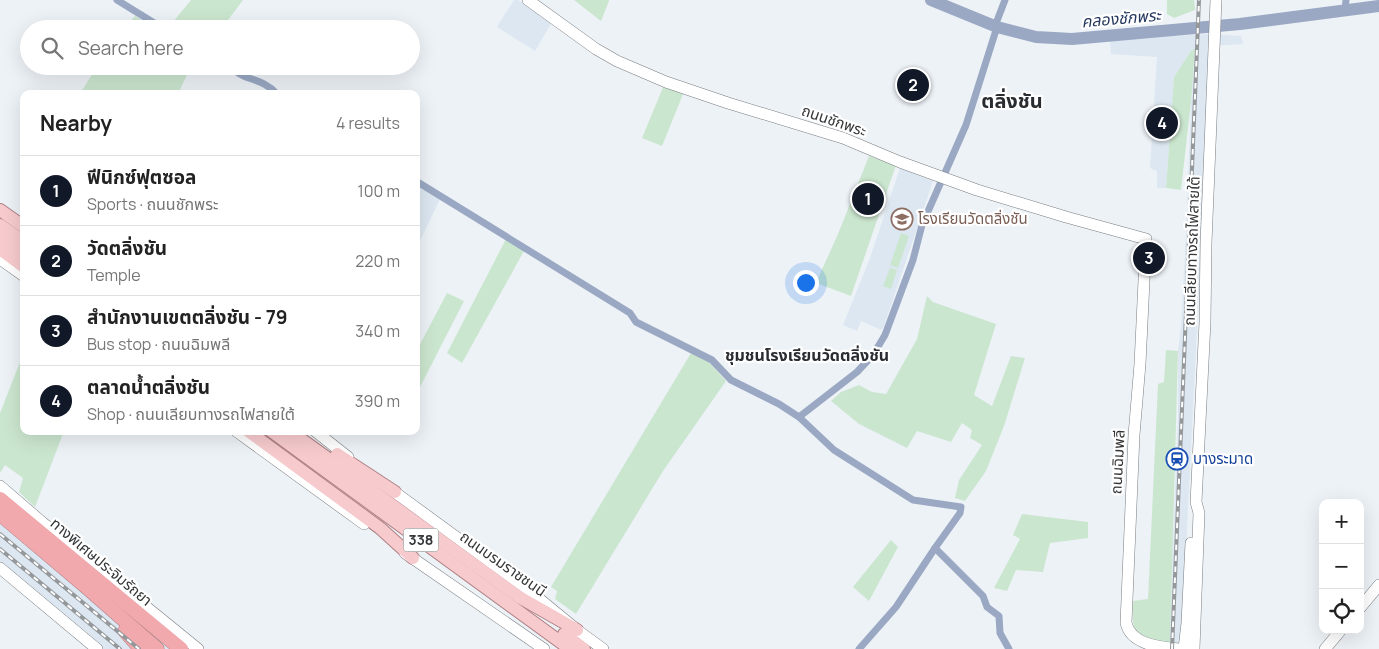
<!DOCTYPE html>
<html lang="en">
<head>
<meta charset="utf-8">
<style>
  :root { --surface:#fff; --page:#f6f6f6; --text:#222; --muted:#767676; --line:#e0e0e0; --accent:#111827 }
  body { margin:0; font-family:Manrope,"Noto Sans Thai",sans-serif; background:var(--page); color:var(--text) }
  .controls { position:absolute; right:15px; bottom:15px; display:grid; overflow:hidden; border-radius:10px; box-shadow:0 5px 20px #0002 }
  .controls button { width:45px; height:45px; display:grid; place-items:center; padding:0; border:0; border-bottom:1px solid var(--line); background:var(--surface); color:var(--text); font:25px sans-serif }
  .you { position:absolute; left:805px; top:282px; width:18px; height:18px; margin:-12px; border:4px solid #fff; border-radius:50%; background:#1a73e8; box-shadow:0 0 0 8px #1a73e833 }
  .badge { display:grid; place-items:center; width:32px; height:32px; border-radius:50%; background:var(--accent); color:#fff; font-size:16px; font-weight:700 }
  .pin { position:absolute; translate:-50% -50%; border:2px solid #fff; box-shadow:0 1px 5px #0006 }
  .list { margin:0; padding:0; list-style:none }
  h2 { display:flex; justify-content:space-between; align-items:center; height:65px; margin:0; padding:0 20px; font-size:21px }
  h2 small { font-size:16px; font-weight:400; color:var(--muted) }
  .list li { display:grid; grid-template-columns:32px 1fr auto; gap:15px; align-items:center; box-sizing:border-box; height:70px; padding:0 20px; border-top:1px solid var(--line) }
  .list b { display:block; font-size:19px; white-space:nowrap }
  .list p { margin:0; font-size:16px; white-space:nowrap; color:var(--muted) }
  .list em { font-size:16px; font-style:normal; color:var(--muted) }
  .icon { flex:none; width:28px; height:28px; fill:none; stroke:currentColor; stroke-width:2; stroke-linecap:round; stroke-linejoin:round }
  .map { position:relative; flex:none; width:1379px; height:649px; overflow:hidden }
  .search { position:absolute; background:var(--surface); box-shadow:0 5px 20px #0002; left:20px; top:20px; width:400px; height:55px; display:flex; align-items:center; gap:12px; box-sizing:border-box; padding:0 18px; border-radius:28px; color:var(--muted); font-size:19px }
  .panel { position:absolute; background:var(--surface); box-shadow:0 5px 20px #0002; left:20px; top:90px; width:400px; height:345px; border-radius:10px }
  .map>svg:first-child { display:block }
  .built { fill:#dce7f1 }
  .green { fill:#cbe6cf }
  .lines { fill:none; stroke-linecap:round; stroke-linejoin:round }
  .canal { stroke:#9aa8c3; stroke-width:7 }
  .river { stroke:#9aa8c3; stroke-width:12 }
  .secondary-casing { stroke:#797d81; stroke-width:12 }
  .primary-casing { stroke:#af8084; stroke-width:14 }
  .highway-casing { stroke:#af8084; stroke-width:15 }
  .secondary { stroke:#fff; stroke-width:11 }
  .primary { stroke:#f7cbce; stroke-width:12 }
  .highway { stroke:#f1a9ae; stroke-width:14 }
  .rail-casing { stroke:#95989b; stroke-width:4 }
  .rail { stroke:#fff; stroke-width:2; stroke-dasharray:5.5; stroke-linecap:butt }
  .labels { text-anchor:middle; stroke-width:4.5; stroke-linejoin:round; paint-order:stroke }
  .shield { fill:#fff; stroke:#717273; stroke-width:1 }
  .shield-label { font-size:14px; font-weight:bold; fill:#343537 }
  .street-label { font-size:15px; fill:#343537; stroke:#fff }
  .education-label { font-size:15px; fill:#785e54; stroke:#fff; text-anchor:start }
  .transit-label { font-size:15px; fill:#164399; stroke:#fff; text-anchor:start }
  .water-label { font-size:16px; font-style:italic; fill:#24375e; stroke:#fff }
  .neighbourhood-label { font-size:16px; font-weight:bold; fill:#292c30; stroke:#fff }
  .district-label { font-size:20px; font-weight:bold; fill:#292c30; stroke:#fff }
</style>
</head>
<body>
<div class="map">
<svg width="1379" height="649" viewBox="0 0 1379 649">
  <rect width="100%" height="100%" fill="#edf2f7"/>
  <!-- built -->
  <g class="built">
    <path d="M 514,0 L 518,0 L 552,22 L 535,51 L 497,27 Z"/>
    <path d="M 1212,34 L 1241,36 L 1243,44 L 1211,46 L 1181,649 L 1169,649 L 1178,417 L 1178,351 L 1181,327 L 1186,236 L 1191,102 L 1195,49 L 1191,51 L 1174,77 L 1166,188 L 1157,188 L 1157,171 L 1150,168 L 1157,57 L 1111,54 L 1110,39 Z"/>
    <path d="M 900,168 L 933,181 L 884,326 L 881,330 L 861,321 L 857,331 L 843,325 L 870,258 Z"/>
    <path d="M 416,185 L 440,199 L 416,249 Z"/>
    <path d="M 0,507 L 171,649 L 102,649 L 0,565 Z"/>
  </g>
  <!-- green -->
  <g class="green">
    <path d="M 191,0 L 243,0 L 222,28 L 223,29 L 168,28 Z"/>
    <path d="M 574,0 L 609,0 L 609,1 L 601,21 Z"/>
    <path d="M 1167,0 L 1194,0 L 1195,10 L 1174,18 L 1167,14 Z"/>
    <path d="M 135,16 L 157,29 L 124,29 Z"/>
    <path d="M 1195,49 L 1191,102 L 1181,190 L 1166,188 L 1174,77 L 1191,51 Z"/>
    <path d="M 97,66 L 191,66 L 178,94 L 80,94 Z"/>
    <path d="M 664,85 L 684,92 L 662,146 L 642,138 Z"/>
    <path d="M 869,156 L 896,165 L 851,296 L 816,283 L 838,234 Z"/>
    <path d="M 901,233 L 909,236 L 898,268 L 890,265 Z"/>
    <path d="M 506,239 L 524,251 L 462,363 L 447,353 Z"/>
    <path d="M 890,268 L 897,270 L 891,289 L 883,286 Z"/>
    <path d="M 447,293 L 464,301 L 418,391 L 416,390 L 416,352 Z"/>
    <path d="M 927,296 L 933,302 L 996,324 L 974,395 L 992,406 L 1011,356 L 1025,358 L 1004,426 L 986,471 L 965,501 L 955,498 L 959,480 L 982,445 L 970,438 L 972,430 L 962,423 L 951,442 L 917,431 L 907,448 L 859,424 L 831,401 L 841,392 L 859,385 L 872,392 L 886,394 L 917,339 Z"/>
    <path d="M 1166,350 L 1178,351 L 1170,643 L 1151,640 L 1135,631 L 1133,621 L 1133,601 L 1148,599 L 1158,384 L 1164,382 Z"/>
    <path d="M 24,352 L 24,431 L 64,431 L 35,507 L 19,492 L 23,478 L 5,465 L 0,473 L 0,413 Z"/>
    <path d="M 691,353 L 708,361 L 726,381 L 663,471 L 576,614 L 555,599 L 557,591 L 551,587 Z"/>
    <path d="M 1022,514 L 1088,522 L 1088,538 L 1050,543 L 1043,572 L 1016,570 L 1007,591 L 994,588 L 1020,539 L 1013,535 Z"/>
    <path d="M 891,540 L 898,547 L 869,601 L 853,587 Z"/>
  </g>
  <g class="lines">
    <!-- canal -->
    <g class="canal">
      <path d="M 117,0 L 164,29"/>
      <path d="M 1345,10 L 1346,0"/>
      <path d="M 995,26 L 1005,0"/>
      <path d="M 228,66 C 234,70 241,76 249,78 C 260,82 269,85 277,94"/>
      <path d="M 416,181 L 630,313 L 636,322 L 712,360 L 731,380 L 779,404 L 799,417"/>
      <path d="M 935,548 L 983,596 L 987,607 L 999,616 L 1000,633 L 1009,649"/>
      <path d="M 859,649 L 896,607 L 935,548 L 960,513 L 961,507 L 913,500 L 834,450 L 799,417 L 857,372 L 873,355 L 885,335 L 913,260 L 922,225 L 966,125 L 997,27"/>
    </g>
    <!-- river -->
    <path class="river" d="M 931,0 L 997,27 L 1036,37 L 1072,39 L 1240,24 L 1379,6"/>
    <!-- secondary casing -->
    <g class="secondary-casing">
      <g id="secondary">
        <path d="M 528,0 L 596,49 L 617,61 L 666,82 L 728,103 L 843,138 L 900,162 L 977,190 L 1066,217 L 1146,239 L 1140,364 L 1134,435 L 1126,623 C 1131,645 1160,647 1179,649"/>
        <path d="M 0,259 L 24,276"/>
        <path d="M 236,431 L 364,524"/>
        <path d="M 315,431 L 348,457"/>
        <path d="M 0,486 L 43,523 L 198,649"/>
        <path d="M 389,488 L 526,588 L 577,630 L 603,649"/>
        <path d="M 405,553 L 544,649"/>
        <path d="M 0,568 L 97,649"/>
        <path d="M 1360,608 L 1379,585"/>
        <path d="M 1184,649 L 1187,623 L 1191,543"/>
        <path d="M 1194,649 L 1199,513 L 1196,502 L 1205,322 L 1206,243 L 1216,0"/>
        <path d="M 1325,649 L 1341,630"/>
      </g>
    </g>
    <!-- primary casing -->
    <g class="primary-casing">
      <g id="primary">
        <path d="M 0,210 L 24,227"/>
        <path d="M 0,225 L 24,242"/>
        <path d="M 0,236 L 24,253"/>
        <path d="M 0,249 L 24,267"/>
        <path d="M 248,431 L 380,528 L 413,558"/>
        <path d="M 271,431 L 570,649"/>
        <path d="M 290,431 L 519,597 L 577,630"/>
        <path d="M 337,454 L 395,492"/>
        <path d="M 564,634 L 584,649"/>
      </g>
    </g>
    <!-- highway casing -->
    <g class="highway-casing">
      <g id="highway">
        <path d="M 0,499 L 181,649"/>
        <path d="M 0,514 L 84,585 L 157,649"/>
        <path d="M 125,631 L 141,649"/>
      </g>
    </g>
    <!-- secondary -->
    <use href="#secondary" class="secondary"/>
    <!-- primary -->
    <use href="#primary" class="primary"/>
    <!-- highway -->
    <use href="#highway" class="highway"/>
    <!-- rail casing -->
    <g class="rail-casing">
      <g id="rail">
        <path d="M 0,534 L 139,649"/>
        <path d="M 0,549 L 120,649"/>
        <path d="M 1172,649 L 1199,0"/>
      </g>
    </g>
    <!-- rail -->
    <use href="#rail" class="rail"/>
  </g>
  <!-- icons -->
  <defs>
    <g id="school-ring" transform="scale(1.125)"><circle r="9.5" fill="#fff" stroke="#8d6e63" stroke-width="1.5"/><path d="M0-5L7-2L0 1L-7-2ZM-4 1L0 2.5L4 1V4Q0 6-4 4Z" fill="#8d6e63"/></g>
    <g id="station-ring" transform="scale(1.125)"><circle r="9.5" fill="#fff" stroke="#1a4fb4" stroke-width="1.5"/><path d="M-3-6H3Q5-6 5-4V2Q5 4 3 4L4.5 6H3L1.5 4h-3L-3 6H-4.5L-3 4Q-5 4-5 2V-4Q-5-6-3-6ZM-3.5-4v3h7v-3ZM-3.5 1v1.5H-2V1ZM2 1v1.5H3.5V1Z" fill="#1a4fb4"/></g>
  </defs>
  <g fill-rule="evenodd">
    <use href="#school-ring" x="902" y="219"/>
    <use href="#station-ring" x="1177" y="459"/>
  </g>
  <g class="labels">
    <!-- shield labels -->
    <rect class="shield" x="403.5" y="528.5" width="35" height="23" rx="4"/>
    <g class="shield-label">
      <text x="421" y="545">338</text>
    </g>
    <!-- street labels -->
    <g class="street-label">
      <text transform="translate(834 121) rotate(19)" y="5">ถนนชักพระ</text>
      <text transform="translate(1192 251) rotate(-88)" y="5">ถนนเลียบทางรถไฟสายใต้</text>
      <text transform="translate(1118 462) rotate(-87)" y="5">ถนนฉิมพลี</text>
      <text transform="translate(101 562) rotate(40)" y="5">ทางพิเศษประจิมรัถยา</text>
      <text transform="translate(503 564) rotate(35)" y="5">ถนนบรมราชชนนี</text>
    </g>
    <!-- education labels -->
    <g class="education-label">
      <text x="918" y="224">โรงเรียนวัดตลิ่งชัน</text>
    </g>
    <!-- transit labels -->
    <g class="transit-label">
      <text x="1193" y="464">บางระมาด</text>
    </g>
    <!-- water labels -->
    <g class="water-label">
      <text transform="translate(1121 18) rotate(-5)" y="6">คลองชักพระ</text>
    </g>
    <!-- neighbourhood labels -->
    <g class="neighbourhood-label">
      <text x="807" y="361">ชุมชนโรงเรียนวัดตลิ่งชัน</text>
    </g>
    <!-- district labels -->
    <g class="district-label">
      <text x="1012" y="108">ตลิ่งชัน</text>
    </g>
  </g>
</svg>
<div class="controls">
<button>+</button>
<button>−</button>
<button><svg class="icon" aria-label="locate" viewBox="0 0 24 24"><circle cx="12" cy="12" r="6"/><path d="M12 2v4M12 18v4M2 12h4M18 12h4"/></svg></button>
</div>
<div class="you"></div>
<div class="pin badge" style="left:868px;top:199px">1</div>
<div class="pin badge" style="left:913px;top:85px">2</div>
<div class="pin badge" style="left:1149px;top:258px">3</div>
<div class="pin badge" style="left:1162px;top:123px">4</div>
<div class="search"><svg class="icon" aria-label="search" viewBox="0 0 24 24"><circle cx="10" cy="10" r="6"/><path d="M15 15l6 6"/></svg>Search here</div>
<section class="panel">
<h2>Nearby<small>4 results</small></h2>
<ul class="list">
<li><span class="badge">1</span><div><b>ฟีนิกซ์ฟุตซอล</b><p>Sports · ถนนชักพระ</p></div><em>100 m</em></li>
<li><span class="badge">2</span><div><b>วัดตลิ่งชัน</b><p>Temple</p></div><em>220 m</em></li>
<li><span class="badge">3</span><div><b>สำนักงานเขตตลิ่งชัน - 79</b><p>Bus stop · ถนนฉิมพลี</p></div><em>340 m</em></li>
<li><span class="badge">4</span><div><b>ตลาดน้ำตลิ่งชัน</b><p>Shop · ถนนเลียบทางรถไฟสายใต้</p></div><em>390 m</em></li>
</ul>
</section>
</div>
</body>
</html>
